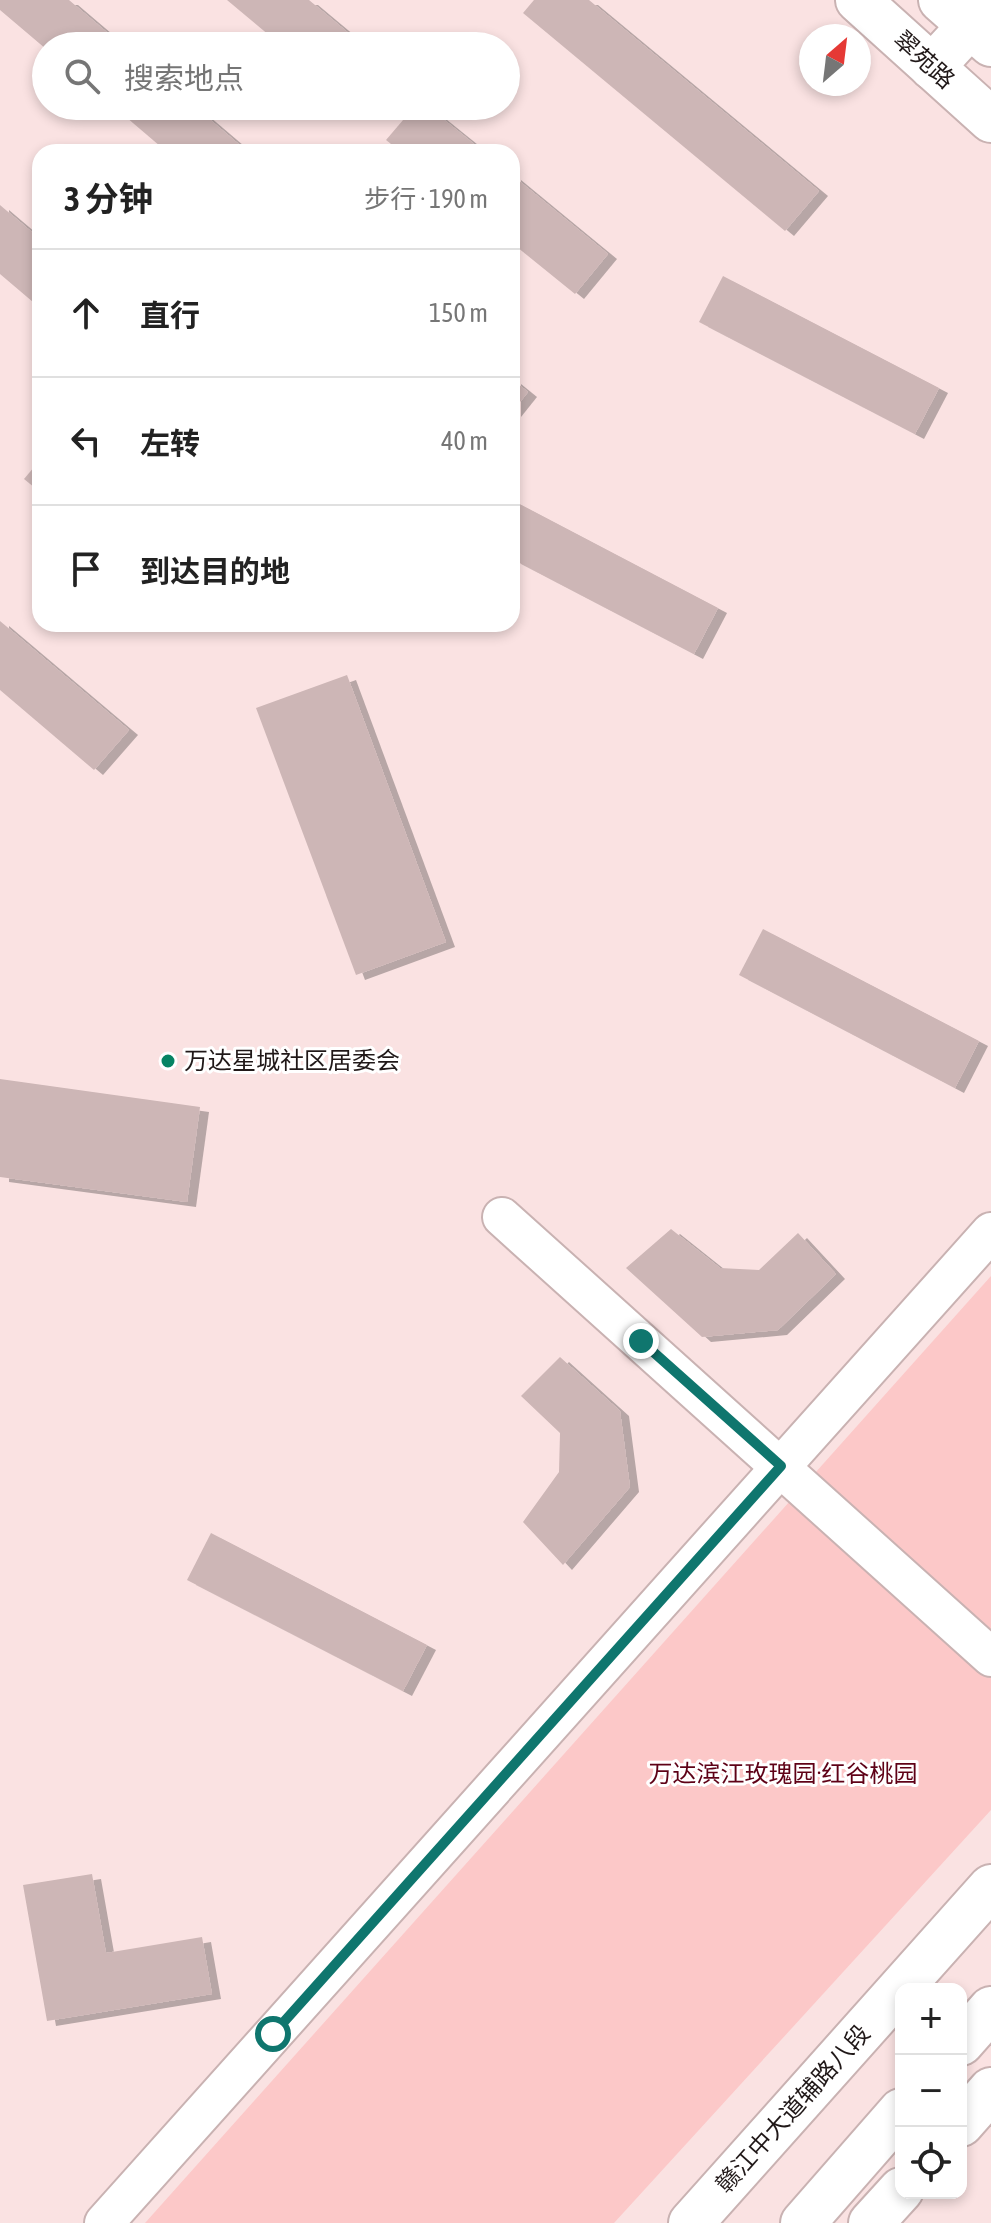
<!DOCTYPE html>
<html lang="zh">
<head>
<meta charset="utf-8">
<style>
  :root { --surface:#fff; --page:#f2f2f2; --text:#222; --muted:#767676; --line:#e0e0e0 }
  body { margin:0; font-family:"Asap Condensed","Noto Sans SC",sans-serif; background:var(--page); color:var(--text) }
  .controls { position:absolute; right:24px; bottom:24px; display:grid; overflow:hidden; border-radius:16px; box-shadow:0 4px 12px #0003 }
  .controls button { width:72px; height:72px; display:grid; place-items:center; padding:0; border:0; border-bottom:2px solid var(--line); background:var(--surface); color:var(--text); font:40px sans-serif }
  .compass { position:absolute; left:799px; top:24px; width:72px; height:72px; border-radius:50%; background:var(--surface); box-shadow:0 4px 12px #0003; rotate:28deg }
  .stop { position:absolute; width:24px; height:24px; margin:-18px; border:6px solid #0f766e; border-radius:50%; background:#fff }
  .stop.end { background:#0f766e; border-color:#fff; box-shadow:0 2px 8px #0008 }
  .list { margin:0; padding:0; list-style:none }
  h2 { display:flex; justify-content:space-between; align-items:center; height:104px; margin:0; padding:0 32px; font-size:34px }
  h2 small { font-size:26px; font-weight:400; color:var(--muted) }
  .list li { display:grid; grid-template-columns:52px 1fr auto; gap:24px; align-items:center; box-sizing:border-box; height:128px; padding:0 32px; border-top:2px solid var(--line) }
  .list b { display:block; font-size:30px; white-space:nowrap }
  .list em { font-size:26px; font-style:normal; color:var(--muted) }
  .icon { flex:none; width:44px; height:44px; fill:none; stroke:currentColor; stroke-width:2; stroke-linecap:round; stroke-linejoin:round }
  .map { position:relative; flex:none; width:991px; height:2223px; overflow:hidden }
  .search { position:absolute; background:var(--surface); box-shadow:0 4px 12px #0003; left:32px; top:32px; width:488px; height:88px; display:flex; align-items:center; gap:20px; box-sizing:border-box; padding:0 28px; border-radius:44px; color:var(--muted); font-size:30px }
  .panel { position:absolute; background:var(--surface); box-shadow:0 4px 12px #0003; left:32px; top:144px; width:488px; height:488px; border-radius:24px }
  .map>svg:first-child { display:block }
  .green { fill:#fcc8c8 }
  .building { fill:#cdb6b6; filter:url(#shadow) }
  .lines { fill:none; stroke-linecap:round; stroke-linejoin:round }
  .street-casing { stroke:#c9b2b2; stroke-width:42 }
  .secondary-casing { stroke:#c9b2b2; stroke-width:48 }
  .street { stroke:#fff; stroke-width:38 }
  .secondary { stroke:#fff; stroke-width:44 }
  .route { stroke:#0f766e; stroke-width:10 }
  .poi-dot { fill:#068363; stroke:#fff; stroke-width:3 }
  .labels { text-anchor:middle; stroke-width:6; stroke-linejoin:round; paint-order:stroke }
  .street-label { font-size:24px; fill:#201818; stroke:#fff }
  .poi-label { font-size:24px; fill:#201818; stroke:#fff; text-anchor:start }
  .park-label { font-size:24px; fill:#5e0116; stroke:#fff }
</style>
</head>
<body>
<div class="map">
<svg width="991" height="2223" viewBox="0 0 991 2223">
  <defs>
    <filter id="shadow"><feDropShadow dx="9" dy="5" stdDeviation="0" flood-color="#0004"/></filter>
  </defs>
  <rect width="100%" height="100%" fill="#fae2e2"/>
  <!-- green -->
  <path class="green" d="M 991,1276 L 991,1810 L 614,2223 L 145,2223 Z"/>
  <!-- building -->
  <g class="building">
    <path d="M 0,0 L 69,0 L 123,46 L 46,46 L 46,49 L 0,10 Z"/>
    <path d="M 227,0 L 309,0 L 364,46 L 282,46 Z"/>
    <path d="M 534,0 L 589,0 L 819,191 L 785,231 L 523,13 Z"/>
    <path d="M 113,106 L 194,106 L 248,152 L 167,152 Z"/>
    <path d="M 415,106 L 427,106 L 484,152 L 401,152 L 386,140 Z"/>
    <path d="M 512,175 L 608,254 L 575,294 L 512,243 Z"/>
    <path d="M 0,205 L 40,239 L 40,308 L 0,274 Z"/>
    <path d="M 723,276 L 939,388 L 915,434 L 699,322 Z"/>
    <path d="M 512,379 L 528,392 L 512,412 Z"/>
    <path d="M 40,460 L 40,492 L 24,479 Z"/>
    <path d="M 512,500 L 718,608 L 694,654 L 512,559 Z"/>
    <path d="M 0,621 L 129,730 L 94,770 L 0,690 Z"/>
    <path d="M 347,675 L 446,942 L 356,975 L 256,708 Z"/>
    <path d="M 763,929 L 979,1041 L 955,1088 L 739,975 Z"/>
    <path d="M 0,1079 L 200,1107 L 187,1202 L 0,1177 Z"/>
    <path d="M 671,1229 L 720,1268 L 759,1270 L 798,1233 L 836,1274 L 778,1330 L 702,1337 L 626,1268 Z"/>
    <path d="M 560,1357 L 620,1411 L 630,1487 L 563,1565 L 523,1522 L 559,1472 L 560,1433 L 521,1396 Z"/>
    <path d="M 211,1533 L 427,1645 L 403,1691 L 187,1580 Z"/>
    <path d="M 92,1874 L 106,1953 L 202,1937 L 212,1994 L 47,2021 L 23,1885 Z"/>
  </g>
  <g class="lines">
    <!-- street casing -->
    <g class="street-casing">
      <g id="street">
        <path d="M 502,1217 L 991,1657"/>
        <path d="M 104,2223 L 991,1232"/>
      </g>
    </g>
    <!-- secondary casing -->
    <g class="secondary-casing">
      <g id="secondary">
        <path d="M 858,0 L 991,120"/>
        <path d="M 941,0 L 991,44"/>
        <path d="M 932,67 L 991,3"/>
        <path d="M 961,2043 L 991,2009"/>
        <path d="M 961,2124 L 991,2090"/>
        <path d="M 691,2223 L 991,1887"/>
        <path d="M 803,2223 L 901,2111"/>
        <path d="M 871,2223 L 901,2190"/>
      </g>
    </g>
    <!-- street -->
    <use href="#street" class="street"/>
    <!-- secondary -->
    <use href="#secondary" class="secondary"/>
  </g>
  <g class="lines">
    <!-- route -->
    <path class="route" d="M 273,2034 L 781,1466 L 641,1341"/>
  </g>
  <!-- markers -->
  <circle class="poi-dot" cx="168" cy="1061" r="8"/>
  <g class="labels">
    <!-- street labels -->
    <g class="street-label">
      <text transform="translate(924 60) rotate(42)" y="8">翠苑路</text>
      <text transform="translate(793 2109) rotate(-48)" y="8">赣江中大道辅路八段</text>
    </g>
    <!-- poi labels -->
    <g class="poi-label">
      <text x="184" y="1069">万达星城社区居委会</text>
    </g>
    <!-- park labels -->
    <g class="park-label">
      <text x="783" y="1782">万达滨江玫瑰园·红谷桃园</text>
    </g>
  </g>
</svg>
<div class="controls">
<button>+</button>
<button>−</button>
<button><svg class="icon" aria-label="locate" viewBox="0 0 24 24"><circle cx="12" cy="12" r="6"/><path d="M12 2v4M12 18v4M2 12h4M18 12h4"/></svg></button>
</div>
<svg class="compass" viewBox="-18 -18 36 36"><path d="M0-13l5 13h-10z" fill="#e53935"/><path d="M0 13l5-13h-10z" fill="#767676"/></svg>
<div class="stop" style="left:273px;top:2034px"></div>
<div class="stop end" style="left:641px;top:1341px"></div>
<div class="search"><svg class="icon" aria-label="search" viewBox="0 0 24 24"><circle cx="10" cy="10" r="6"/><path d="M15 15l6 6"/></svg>搜索地点</div>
<section class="panel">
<h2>3 分钟<small>步行 · 190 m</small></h2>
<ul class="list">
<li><svg class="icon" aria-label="ahead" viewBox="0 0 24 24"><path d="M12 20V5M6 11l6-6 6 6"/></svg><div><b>直行</b></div><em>150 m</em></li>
<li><svg class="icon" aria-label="left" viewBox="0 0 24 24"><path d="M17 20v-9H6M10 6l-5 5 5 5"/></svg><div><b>左转</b></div><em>40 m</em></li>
<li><svg class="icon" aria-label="arrive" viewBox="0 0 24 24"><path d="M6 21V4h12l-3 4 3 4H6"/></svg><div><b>到达目的地</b></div></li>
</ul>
</section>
</div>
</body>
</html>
